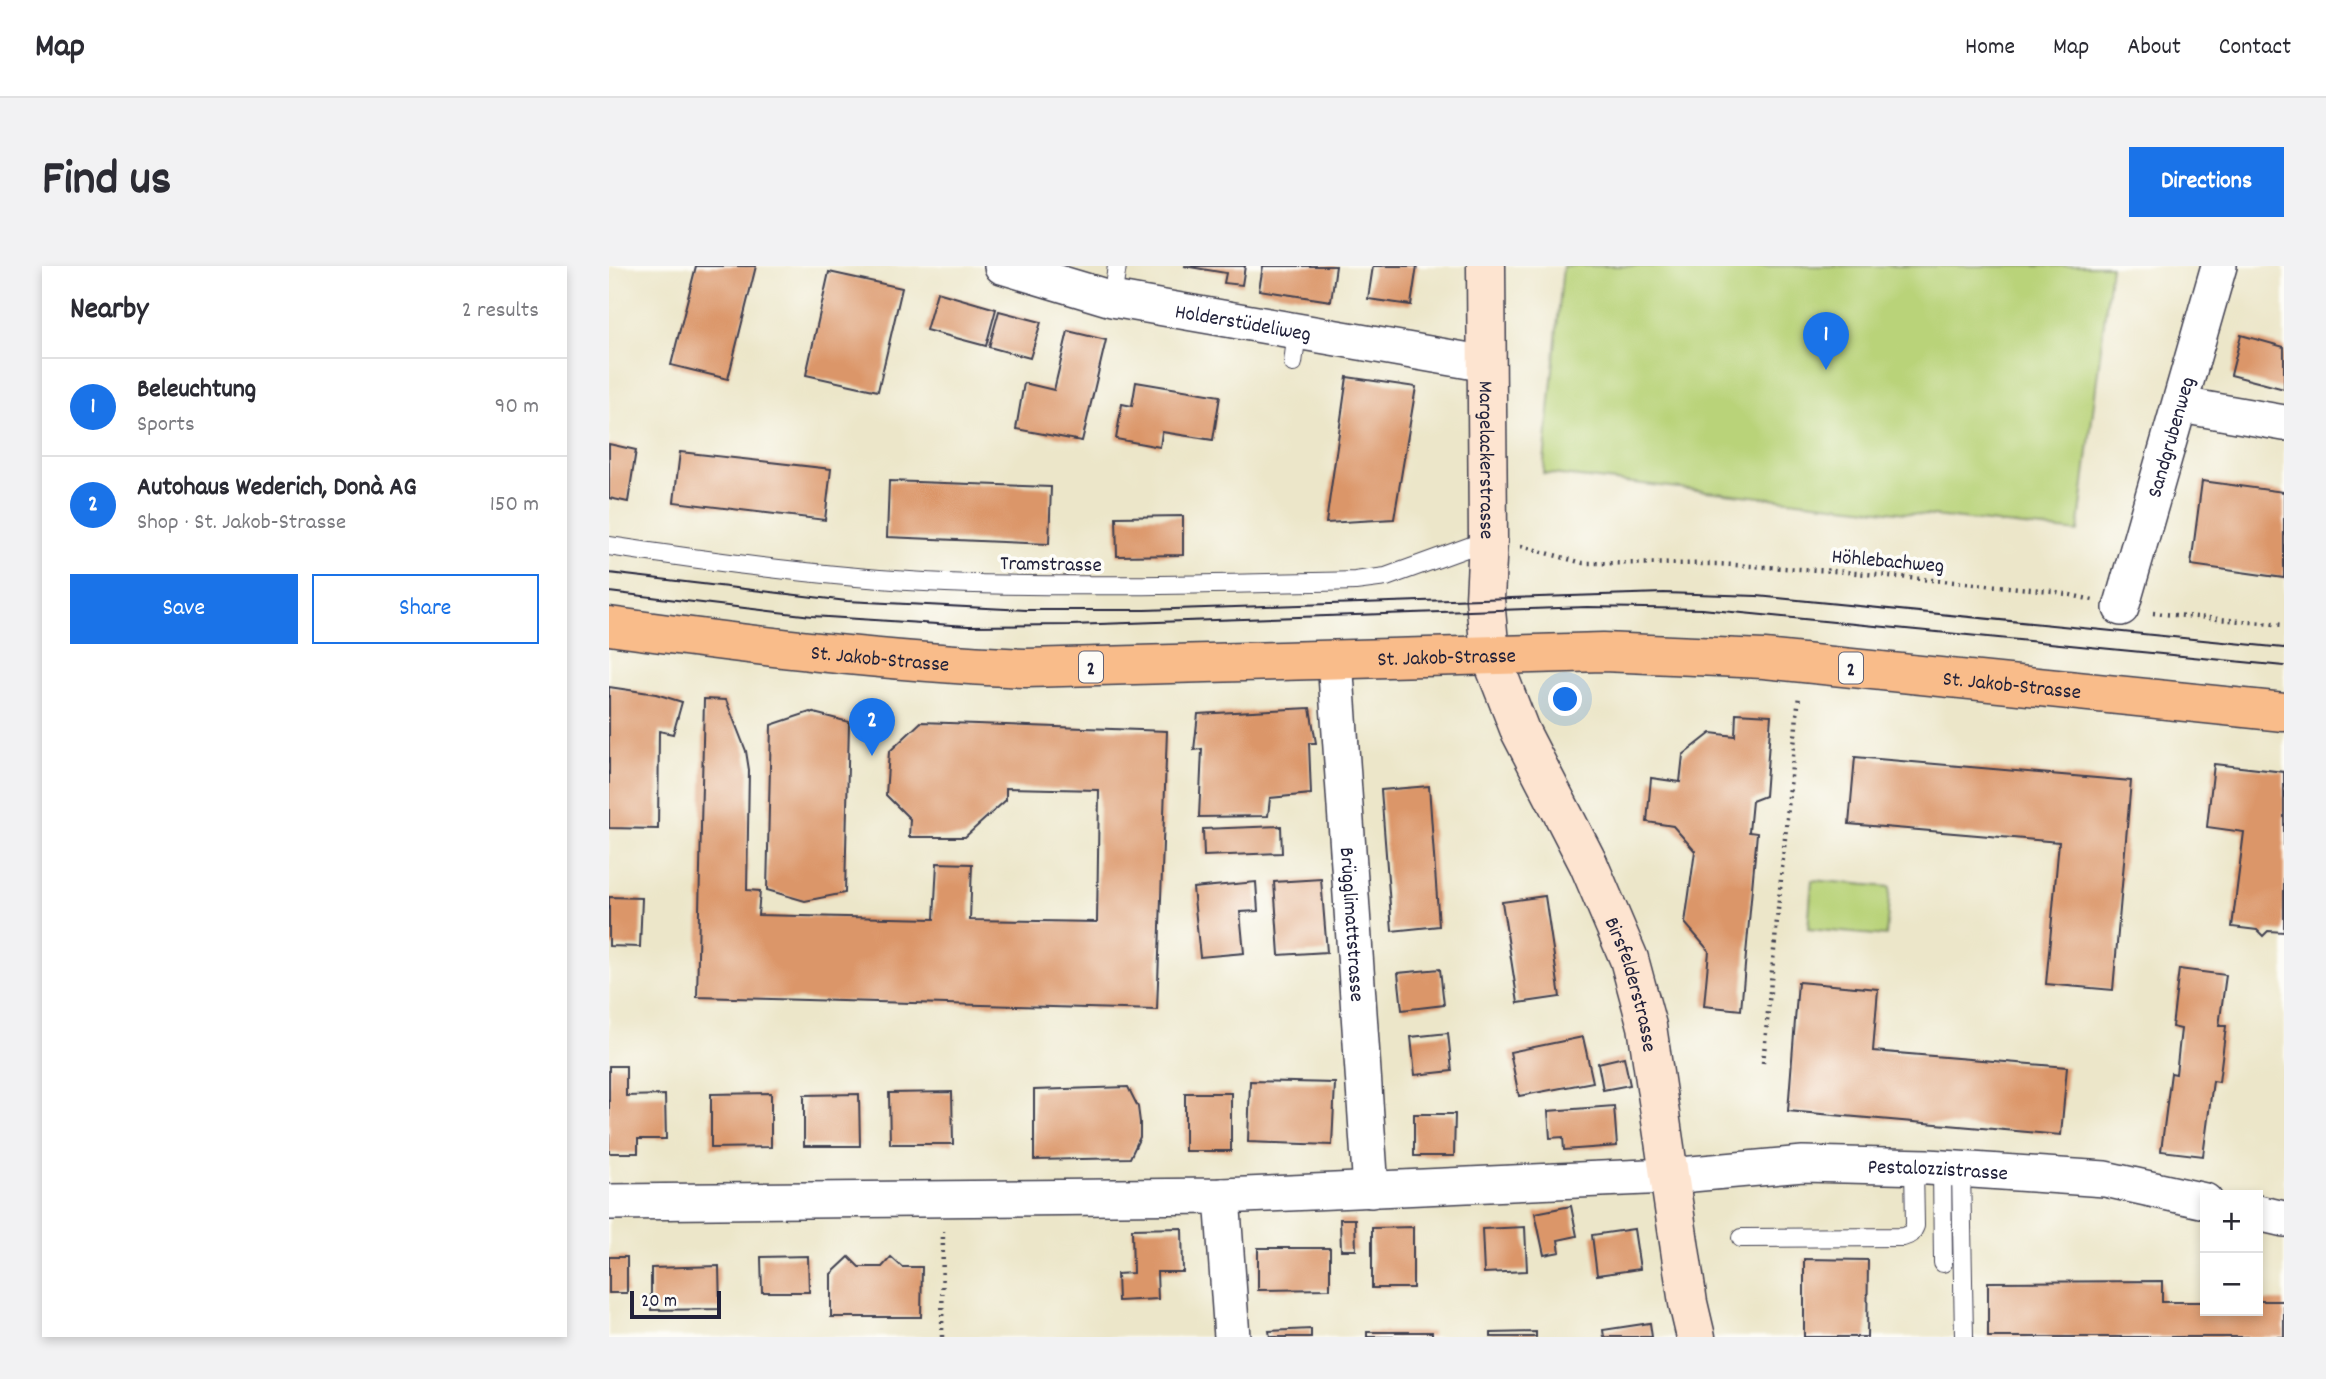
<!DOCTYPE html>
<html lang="en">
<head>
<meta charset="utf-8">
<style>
  :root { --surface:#fff; --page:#f2f2f3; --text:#2b2b33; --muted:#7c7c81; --line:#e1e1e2; --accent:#1a73e8 }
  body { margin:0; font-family:Dekko,sans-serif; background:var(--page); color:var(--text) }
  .controls { position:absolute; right:21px; bottom:21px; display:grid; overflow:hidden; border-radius:0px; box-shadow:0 4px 10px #0003 }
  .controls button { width:63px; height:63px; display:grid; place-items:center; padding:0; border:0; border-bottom:2px solid var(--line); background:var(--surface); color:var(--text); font:35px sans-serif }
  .scale { position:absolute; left:21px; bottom:18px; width:91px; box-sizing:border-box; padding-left:7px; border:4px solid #22223b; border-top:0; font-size:19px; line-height:24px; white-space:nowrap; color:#22223b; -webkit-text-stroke:5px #fdfcf7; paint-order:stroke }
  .you { position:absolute; left:957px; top:434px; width:24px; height:24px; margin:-18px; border:5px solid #fff; border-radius:50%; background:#1a73e8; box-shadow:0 0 0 10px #1a73e833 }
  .badge { display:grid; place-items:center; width:46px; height:46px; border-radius:50%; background:var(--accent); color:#fff; font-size:23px; font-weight:700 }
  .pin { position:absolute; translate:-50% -58px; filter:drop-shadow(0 2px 4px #0008) }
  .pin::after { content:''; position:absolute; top:37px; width:24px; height:21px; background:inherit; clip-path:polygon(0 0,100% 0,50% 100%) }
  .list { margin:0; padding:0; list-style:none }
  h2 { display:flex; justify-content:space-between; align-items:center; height:91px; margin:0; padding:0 28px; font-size:30px }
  h2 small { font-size:23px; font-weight:400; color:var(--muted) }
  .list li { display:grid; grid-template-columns:46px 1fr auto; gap:21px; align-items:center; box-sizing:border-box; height:98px; padding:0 28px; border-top:2px solid var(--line) }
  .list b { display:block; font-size:26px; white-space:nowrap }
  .list p { margin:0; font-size:23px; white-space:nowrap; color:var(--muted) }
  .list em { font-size:23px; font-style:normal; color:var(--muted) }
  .actions { display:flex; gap:14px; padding:21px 28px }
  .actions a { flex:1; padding:16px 0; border:2px solid var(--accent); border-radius:0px; text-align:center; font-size:24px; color:var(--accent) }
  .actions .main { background:var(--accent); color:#fff }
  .map { position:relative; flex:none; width:1675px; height:1071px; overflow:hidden; border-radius:0px }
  header { display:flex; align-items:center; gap:42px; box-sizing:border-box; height:98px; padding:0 35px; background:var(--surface); border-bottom:2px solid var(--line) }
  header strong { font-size:33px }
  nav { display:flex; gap:38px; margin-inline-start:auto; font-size:24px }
  .intro { display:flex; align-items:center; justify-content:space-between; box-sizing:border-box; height:168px; padding:0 42px }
  h1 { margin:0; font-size:49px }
  .button { padding:18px 32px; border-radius:0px; background:var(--accent); color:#fff; font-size:24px; font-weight:700 }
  main { display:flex; gap:42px; padding:0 42px }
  aside { flex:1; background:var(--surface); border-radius:0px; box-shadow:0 4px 10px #0003 }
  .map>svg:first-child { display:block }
  .green { fill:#b9d379; stroke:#6e7a5a; stroke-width:2 }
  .building { fill:#db9669 }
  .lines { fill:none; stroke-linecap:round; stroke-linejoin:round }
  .service-casing { stroke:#403f50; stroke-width:20 }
  .minor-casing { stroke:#403f50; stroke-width:38 }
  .secondary-casing { stroke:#403f50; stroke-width:41 }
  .primary-casing { stroke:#403f50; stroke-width:41 }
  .path { stroke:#403f50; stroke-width:4.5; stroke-dasharray:2 5; stroke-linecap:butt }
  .service { stroke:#fff; stroke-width:18 }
  .minor { stroke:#fff; stroke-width:35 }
  .secondary { stroke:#fde4d0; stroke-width:38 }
  .primary { stroke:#f9bc8a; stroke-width:38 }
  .tram { stroke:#22223b; stroke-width:2 }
  .labels { text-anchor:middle; stroke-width:7; stroke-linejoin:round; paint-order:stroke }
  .shield { fill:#fdfcf7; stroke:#646373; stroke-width:2 }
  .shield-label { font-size:19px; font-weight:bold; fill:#22223b }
  .street-label { font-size:21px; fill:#22223b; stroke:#fdfcf7 }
</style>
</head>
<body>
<header>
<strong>Map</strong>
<nav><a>Home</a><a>Map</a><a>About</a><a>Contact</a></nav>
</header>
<div class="intro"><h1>Find us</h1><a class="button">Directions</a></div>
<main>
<aside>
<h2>Nearby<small>2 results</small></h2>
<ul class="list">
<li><span class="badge">1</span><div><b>Beleuchtung</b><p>Sports</p></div><em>90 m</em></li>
<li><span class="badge">2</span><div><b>Autohaus Wederich, Donà AG</b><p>Shop · St. Jakob-Strasse</p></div><em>150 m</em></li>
</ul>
<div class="actions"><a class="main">Save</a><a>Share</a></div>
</aside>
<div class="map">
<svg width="1675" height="1071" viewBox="0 0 1675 1071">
  <rect width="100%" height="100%" fill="#fdfcf7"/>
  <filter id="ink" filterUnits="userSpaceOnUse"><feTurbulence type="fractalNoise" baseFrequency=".0143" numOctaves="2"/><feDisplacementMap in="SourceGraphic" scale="14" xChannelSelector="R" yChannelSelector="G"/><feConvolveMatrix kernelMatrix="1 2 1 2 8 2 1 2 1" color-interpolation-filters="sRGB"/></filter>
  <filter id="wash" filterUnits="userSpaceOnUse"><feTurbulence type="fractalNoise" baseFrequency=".00686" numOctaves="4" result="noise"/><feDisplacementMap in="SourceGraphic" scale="28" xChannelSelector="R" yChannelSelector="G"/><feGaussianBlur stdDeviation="1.57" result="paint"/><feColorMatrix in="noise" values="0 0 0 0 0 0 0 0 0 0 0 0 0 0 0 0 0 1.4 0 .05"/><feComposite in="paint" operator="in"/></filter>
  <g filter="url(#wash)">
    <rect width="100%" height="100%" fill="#ece6c9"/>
    <!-- green -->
    <g class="green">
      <path d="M 954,0 L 1502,0 L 1469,266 L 934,207 Z"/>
      <path d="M 1203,614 L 1281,621 L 1277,670 L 1199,663 Z"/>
    </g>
    <g id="blocks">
      <!-- building -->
      <g class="building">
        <path d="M 87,0 L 147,0 L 119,113 L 62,99 Z"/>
        <path d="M 575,0 L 636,0 L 633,19 L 615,17 L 617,7 Z"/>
        <path d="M 654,0 L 727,0 L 722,35 L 650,24 Z"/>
        <path d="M 764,0 L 808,0 L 802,39 L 759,33 Z"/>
        <path d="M 220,6 L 293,22 L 269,125 L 197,109 Z"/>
        <path d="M 328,26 L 387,43 L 377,80 L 317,64 Z"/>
        <path d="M 390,45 L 432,56 L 421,92 L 380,81 Z"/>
        <path d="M 459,65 L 497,74 L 473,175 L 407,163 L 415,117 L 445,124 Z"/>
        <path d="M 1632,69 L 1675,81 L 1675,123 L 1622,109 Z"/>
        <path d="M 738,111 L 807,121 L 785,253 L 717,257 Z"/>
        <path d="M 527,116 L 611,130 L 604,174 L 553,166 L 551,181 L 507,173 L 513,138 L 523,140 Z"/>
        <path d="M 0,178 L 27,184 L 19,236 L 0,232 Z"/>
        <path d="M 71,186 L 222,203 L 216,254 L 65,236 Z"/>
        <path d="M 280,215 L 442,221 L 440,278 L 278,271 Z"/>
        <path d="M 1593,215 L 1675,226 L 1675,312 L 1582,299 Z"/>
        <path d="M 574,250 L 574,289 L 508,290 L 507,251 Z"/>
        <path d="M 0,421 L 47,428 L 73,436 L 64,468 L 50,465 L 49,563 L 0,562 Z"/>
        <path d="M 95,433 L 117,434 L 137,485 L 140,504 L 138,624 L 151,625 L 149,649 L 325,653 L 328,597 L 363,598 L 361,654 L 488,656 L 490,524 L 397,522 L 397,534 L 356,571 L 300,571 L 301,553 L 277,529 L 280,486 L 312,456 L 558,465 L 548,744 L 88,731 Z"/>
        <path d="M 701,442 L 707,477 L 700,477 L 702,528 L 661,532 L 659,550 L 590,551 L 593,483 L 585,484 L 589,448 Z"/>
        <path d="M 201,446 L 240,456 L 236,627 L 196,635 L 158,624 L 162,459 Z"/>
        <path d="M 1127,447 L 1162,449 L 1156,530 L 1143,535 L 1140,566 L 1148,567 L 1132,744 L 1095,740 L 1100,685 L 1076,657 L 1086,585 L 1064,560 L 1038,556 L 1042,512 L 1071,516 L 1074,489 L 1102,467 L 1126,470 Z"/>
        <path d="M 1246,491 L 1522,515 L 1504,724 L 1437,718 L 1450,576 L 1240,558 Z"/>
        <path d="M 1605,498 L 1675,506 L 1675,666 L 1659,665 L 1654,670 L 1648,664 L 1623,661 L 1635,566 L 1598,561 Z"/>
        <path d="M 820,520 L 830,660 L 783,665 L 772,524 Z"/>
        <path d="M 672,560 L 673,587 L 595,590 L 594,563 Z"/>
        <path d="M 712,613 L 718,686 L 670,689 L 665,616 Z"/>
        <path d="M 647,616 L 649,645 L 631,646 L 635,687 L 591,691 L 584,622 Z"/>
        <path d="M 936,630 L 951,731 L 909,737 L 893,636 Z"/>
        <path d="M 0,631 L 33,632 L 31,681 L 0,680 Z"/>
        <path d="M 831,703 L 835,739 L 793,744 L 789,707 Z"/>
        <path d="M 1570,703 L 1617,709 L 1610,760 L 1617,760 L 1610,816 L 1604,815 L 1594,890 L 1552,885 L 1562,807 L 1567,808 L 1572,763 L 1563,761 Z"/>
        <path d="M 1189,716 L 1269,723 L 1264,785 L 1458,801 L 1452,869 L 1179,845 Z"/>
        <path d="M 839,767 L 843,805 L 806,809 L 802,771 Z"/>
        <path d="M 974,771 L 984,816 L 910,830 L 901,786 Z"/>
        <path d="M 1015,791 L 1021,819 L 994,824 L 989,797 Z"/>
        <path d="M 0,800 L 17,800 L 17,830 L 56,829 L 57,873 L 29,873 L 29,887 L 0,887 Z"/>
        <path d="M 641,815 L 726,817 L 723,879 L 639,876 Z"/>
        <path d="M 519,821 L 529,841 L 531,856 L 531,871 L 521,892 L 425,894 L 425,824 Z"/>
        <path d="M 343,826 L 344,878 L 281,878 L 280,827 Z"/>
        <path d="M 162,827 L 162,881 L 102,882 L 102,828 Z"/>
        <rect x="576" y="827" width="46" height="58"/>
        <path d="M 250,828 L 251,880 L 195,880 L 195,829 Z"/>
        <path d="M 1005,840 L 1008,880 L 955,884 L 954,871 L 941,872 L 939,845 Z"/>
        <path d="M 805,848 L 846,848 L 845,890 L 805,890 Z"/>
        <path d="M 962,940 L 968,970 L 949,974 L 951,986 L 935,989 L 926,947 Z"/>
        <path d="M 731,953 L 746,953 L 747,984 L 732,984 Z"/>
        <path d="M 804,961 L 804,1022 L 763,1022 L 763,962 Z"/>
        <path d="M 916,961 L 918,1005 L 875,1007 L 873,963 Z"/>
        <path d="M 573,962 L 574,1006 L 548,1006 L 549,1033 L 509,1035 L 508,1008 L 524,1007 L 523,963 Z"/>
        <path d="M 1025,963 L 1031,1003 L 988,1009 L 983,969 Z"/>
        <path d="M 649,982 L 721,982 L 721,1023 L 649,1024 Z"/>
        <path d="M 199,990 L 200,1026 L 153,1026 L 152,991 Z"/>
        <rect x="0" y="991" width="18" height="36"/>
        <path d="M 240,991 L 250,1001 L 273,1001 L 282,991 L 293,1001 L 313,1001 L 312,1051 L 222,1051 L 222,1008 Z"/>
        <path d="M 1195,993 L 1259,994 L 1258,1071 L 1195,1071 Z"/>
        <path d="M 110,1000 L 111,1043 L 42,1044 L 42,1002 Z"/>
        <path d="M 1553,1015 L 1553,1036 L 1596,1036 L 1596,1045 L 1649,1045 L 1649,1035 L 1675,1035 L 1675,1071 L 1379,1071 L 1379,1016 Z"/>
        <path d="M 1041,1057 L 1043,1071 L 995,1071 L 994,1064 Z"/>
        <path d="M 702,1063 L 702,1071 L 661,1071 L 660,1065 Z"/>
        <rect x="758" y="1066" width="65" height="5"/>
        <path d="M 927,1066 L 927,1071 L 882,1071 L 882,1067 Z"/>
      </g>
    </g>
  </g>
  <g filter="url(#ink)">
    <use href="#blocks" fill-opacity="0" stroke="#403f50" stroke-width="2"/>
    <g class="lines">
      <!-- service casing -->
      <g class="service-casing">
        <g id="service">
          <path d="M 503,33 L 508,0"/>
          <path d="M 684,97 L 688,66"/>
          <path d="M 0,280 C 111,297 225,312 337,317 C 474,322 610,318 746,315 L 777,311 L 879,274"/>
          <path d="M 1333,902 L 1334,997"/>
          <path d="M 1352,903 L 1355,1071"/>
          <path d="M 1132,972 L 1294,971 L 1302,968 L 1306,960 L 1305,900"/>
        </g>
      </g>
      <!-- minor casing -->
      <g class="minor-casing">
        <g id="minor">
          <path id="s1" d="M 393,0 L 503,33 L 878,98"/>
          <path d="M 1572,139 L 1675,157"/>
          <path id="s2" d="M 1512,342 L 1610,0"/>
          <path id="s3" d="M 726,393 L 762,924"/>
          <path d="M 613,930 L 623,1071"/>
          <path id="s4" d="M 0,936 L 613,930 L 1060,910 L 1194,898 L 1319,901 L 1496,913 L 1596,935"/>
          <path d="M 1649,947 L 1675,953"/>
        </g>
      </g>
      <!-- secondary casing -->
      <g class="secondary-casing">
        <g id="secondary">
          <path id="s5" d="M 877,0 L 879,274 L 876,333 L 881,388 L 911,465 L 979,597 L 1020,693 L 1038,760 L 1079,1037 L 1087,1071"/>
        </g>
      </g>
      <!-- primary casing -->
      <g class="primary-casing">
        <g id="primary">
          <path id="s6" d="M 0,360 C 139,379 277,396 417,402 L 994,386 L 1155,393 L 1675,446"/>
        </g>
      </g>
      <!-- path -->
      <g class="path">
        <path d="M 912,280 L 974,297 L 1108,298 L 1225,305 L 1443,325 L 1484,334"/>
        <path d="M 1544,347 L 1675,359"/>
        <path d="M 1154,797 L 1190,429"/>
        <path d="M 333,1071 L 334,965"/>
      </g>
      <!-- service -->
      <use href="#service" class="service"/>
      <!-- minor -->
      <use href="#minor" class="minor"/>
      <!-- secondary -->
      <use href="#secondary" class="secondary"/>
      <!-- primary -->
      <use href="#primary" class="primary"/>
      <!-- tram -->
      <g class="tram">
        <path d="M 0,307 L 238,335 L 417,344 L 536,344 L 1055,327 L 1148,330 L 1675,382"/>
        <path d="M 0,326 L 203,350 L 359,360 L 461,359 L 978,341 L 1093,343 L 1675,400"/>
      </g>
    </g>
  </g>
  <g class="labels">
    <!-- shield labels -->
    <g class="shield">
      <rect x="470" y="385.5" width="24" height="31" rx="5"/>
      <rect x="1230" y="386.5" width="24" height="31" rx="5"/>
    </g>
    <g class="shield-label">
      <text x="482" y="408">2</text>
      <text x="1242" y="409">2</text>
    </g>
    <!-- street labels -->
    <g class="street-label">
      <text dy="7" stroke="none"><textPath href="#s1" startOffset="248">Holderstüdeliweg</textPath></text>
      <text dy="7" stroke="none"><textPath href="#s2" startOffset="178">Sandgrubenweg</textPath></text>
      <text dy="7" stroke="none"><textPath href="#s5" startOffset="194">Margelackerstrasse</textPath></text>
      <text transform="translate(1279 294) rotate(5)" y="7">Höhlebachweg</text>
      <text transform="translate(442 297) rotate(1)" y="7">Tramstrasse</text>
      <text dy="7" stroke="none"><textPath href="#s6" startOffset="840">St. Jakob-Strasse</textPath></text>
      <text dy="7" stroke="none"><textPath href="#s6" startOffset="273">St. Jakob-Strasse</textPath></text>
      <text dy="7" stroke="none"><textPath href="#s6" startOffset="1407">St. Jakob-Strasse</textPath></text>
      <text dy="7" stroke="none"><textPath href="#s3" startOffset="266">Brügglimattstrasse</textPath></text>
      <text dy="7" stroke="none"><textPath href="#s5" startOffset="749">Birsfelderstrasse</textPath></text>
      <text dy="7" stroke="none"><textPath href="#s4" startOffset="1330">Pestalozzistrasse</textPath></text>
    </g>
  </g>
</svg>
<div class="controls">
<button>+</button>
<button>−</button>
</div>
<div class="scale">20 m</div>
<div class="you"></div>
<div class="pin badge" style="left:1217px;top:104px">1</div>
<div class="pin badge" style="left:263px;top:490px">2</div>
</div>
</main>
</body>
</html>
